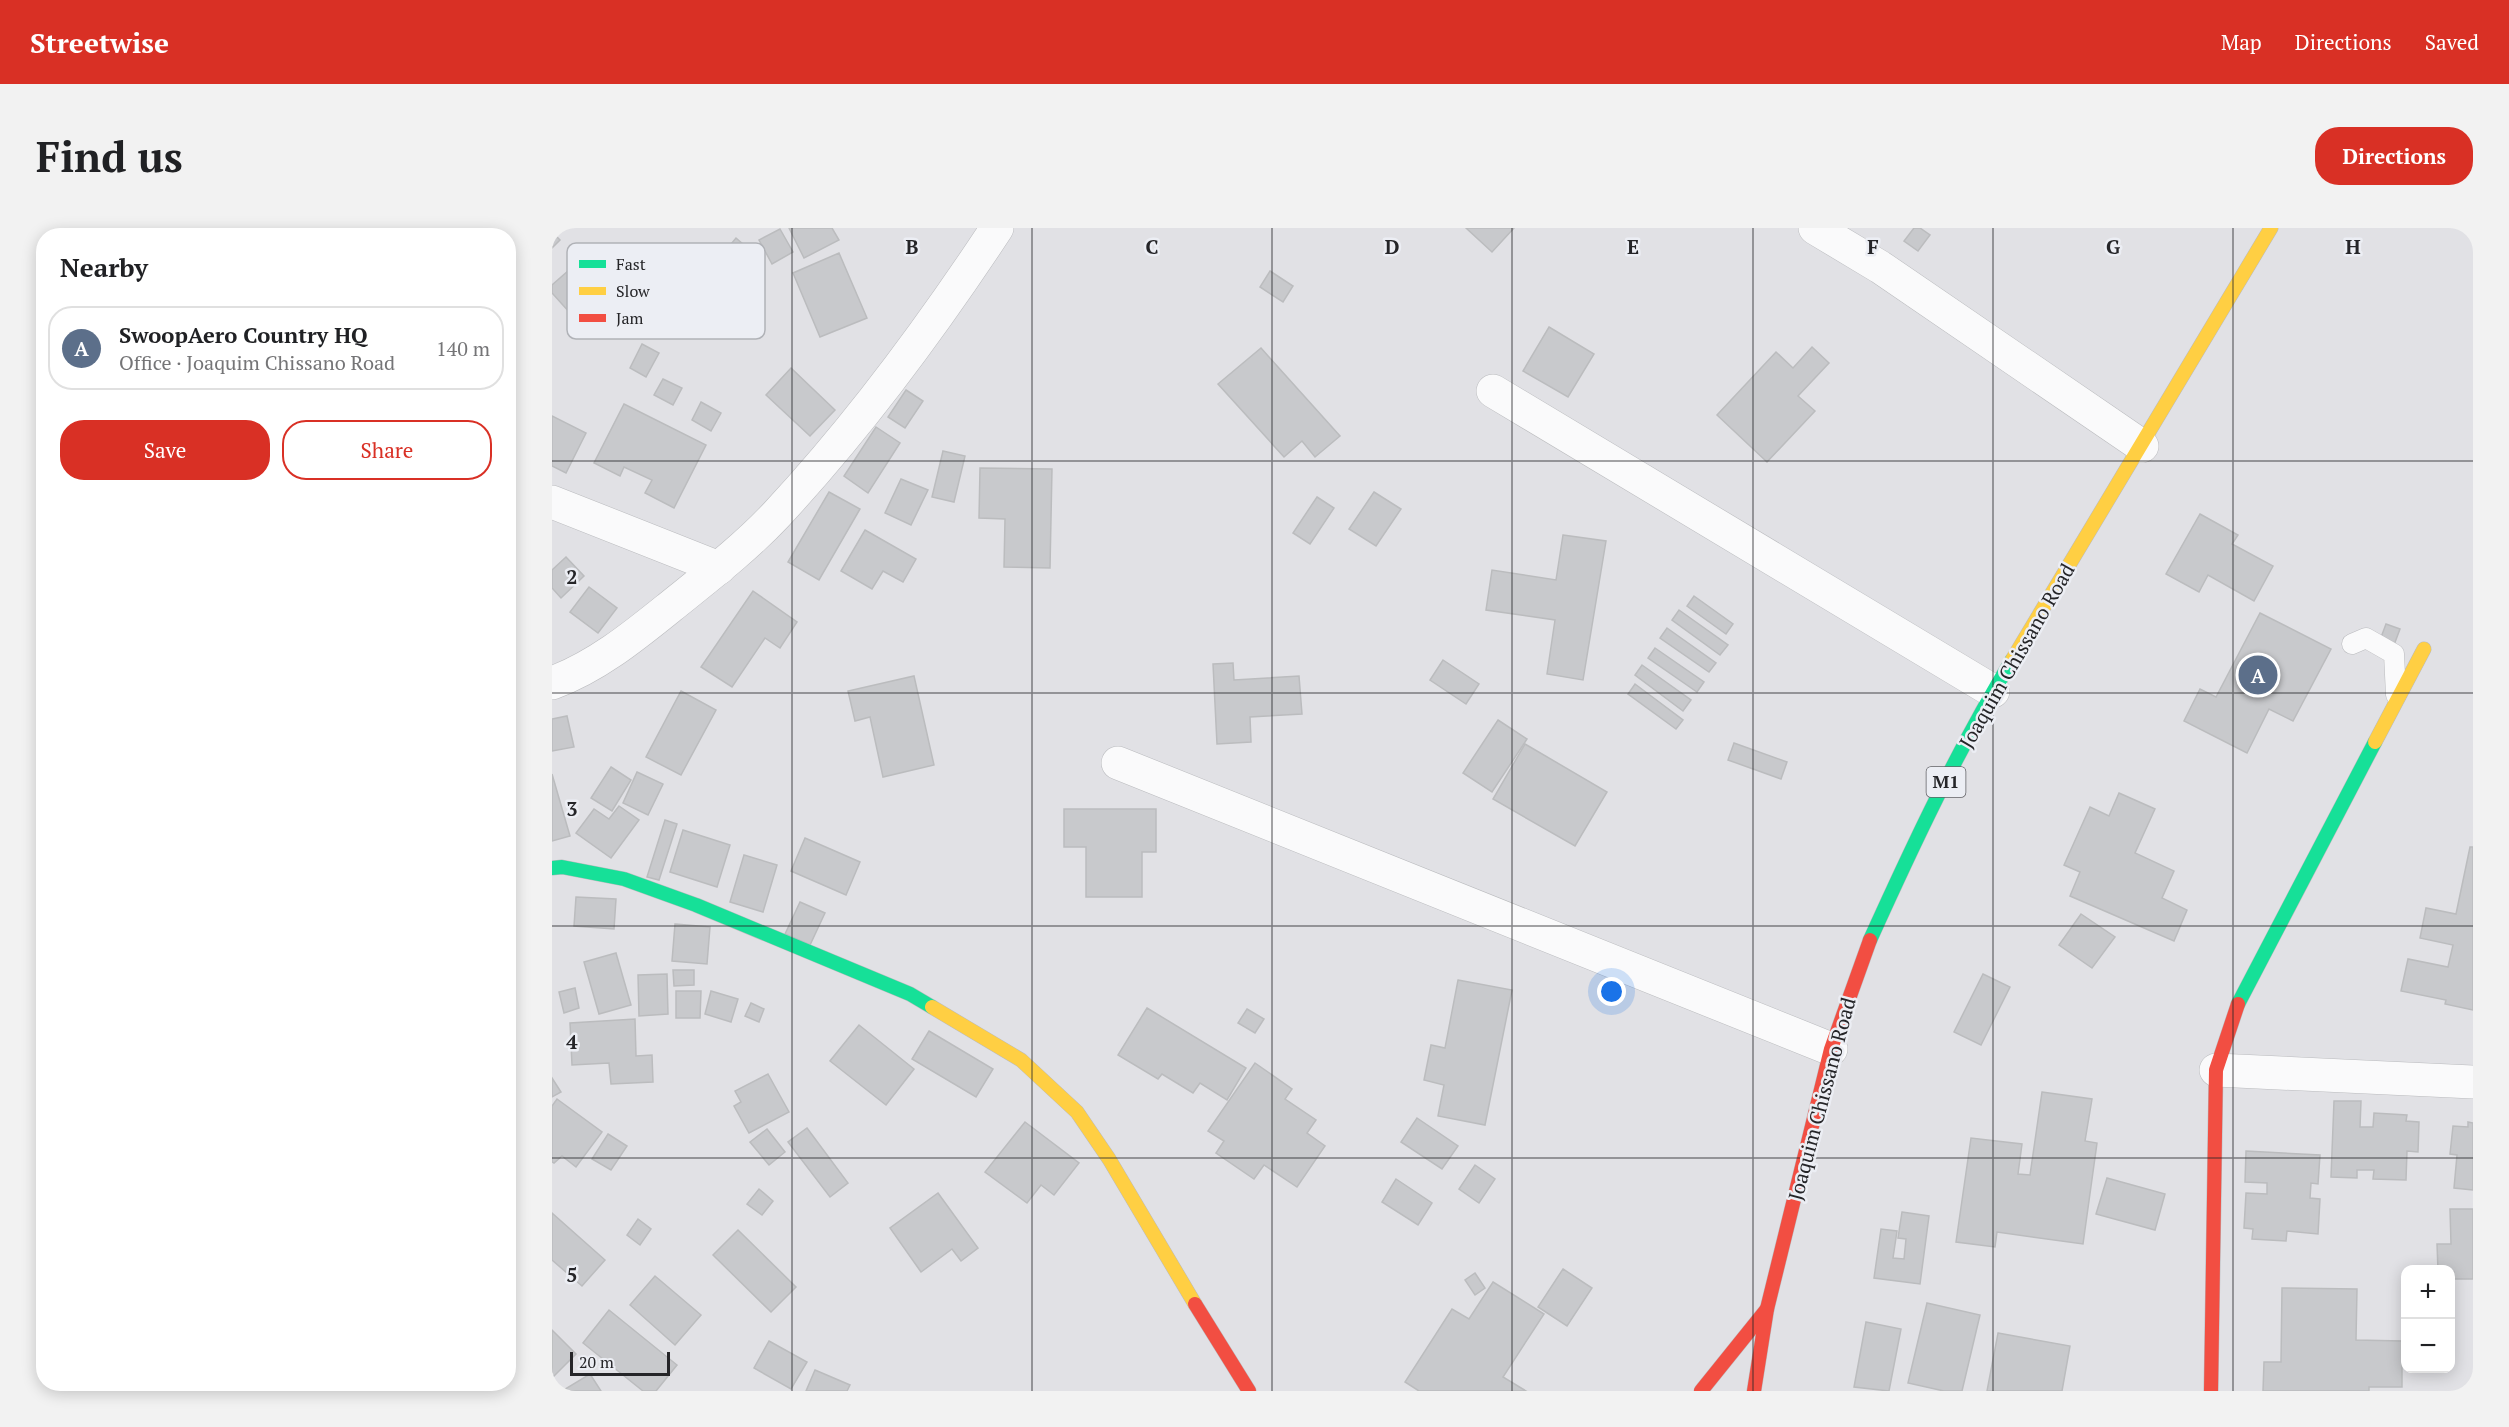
<!DOCTYPE html>
<html lang="en">
<head>
<meta charset="utf-8">
<style>
  :root { --surface:#fff; --page:#f2f2f2; --text:#202124; --muted:#757577; --line:#e0e0e0; --accent:#d93025 }
  body { margin:0; font-family:"PT Serif",serif; background:var(--page); color:var(--text) }
  .controls { position:absolute; right:18px; bottom:18px; display:grid; overflow:hidden; border-radius:12px; box-shadow:0 3px 15px #0003 }
  .controls button { width:54px; height:54px; display:grid; place-items:center; padding:0; border:0; border-bottom:2px solid var(--line); background:var(--surface); color:var(--text); font:30px sans-serif }
  .scale { position:absolute; left:18px; bottom:15px; width:100px; box-sizing:border-box; padding-left:6px; border:3px solid #252528; border-top:0; font-size:16px; line-height:21px; white-space:nowrap; color:#252528; -webkit-text-stroke:4px #eceef4; paint-order:stroke }
  .you { position:absolute; left:1060px; top:764px; width:21px; height:21px; margin:-15px; border:4px solid #fff; border-radius:50%; background:#1a73e8; box-shadow:0 0 0 9px #1a73e833 }
  .badge { display:grid; place-items:center; width:39px; height:39px; border-radius:50%; background:var(--accent); color:#fff; font-size:20px; font-weight:700 }
  .pin { position:absolute; translate:-50% -50%; border:3px solid #fff; box-shadow:0 2px 6px #0006 }
  .list { margin:0; padding:0; list-style:none }
  h2 { display:flex; justify-content:space-between; align-items:center; height:78px; margin:0; padding:0 24px; font-size:26px }
  h2 small { font-size:20px; font-weight:400; color:var(--muted) }
  .list li { display:grid; grid-template-columns:39px 1fr auto; gap:18px; align-items:center; box-sizing:border-box; height:84px; margin:0 12px 12px; padding:0 12px; border:2px solid var(--line); border-radius:24px }
  .list b { display:block; font-size:22px; white-space:nowrap }
  .list p { margin:0; font-size:20px; white-space:nowrap; color:var(--muted) }
  .list em { font-size:20px; font-style:normal; color:var(--muted) }
  .actions { display:flex; gap:12px; padding:18px 24px }
  .actions a { flex:1; padding:14px 0; border:2px solid var(--accent); border-radius:24px; text-align:center; font-size:21px; color:var(--accent) }
  .actions .main { background:var(--accent); color:#fff }
  .map { position:relative; flex:none; width:1921px; height:1163px; overflow:hidden; border-radius:24px }
  header { display:flex; align-items:center; gap:36px; box-sizing:border-box; height:84px; padding:0 30px; background:var(--accent); color:#fff }
  header strong { font-size:28px }
  nav { display:flex; gap:33px; margin-inline-start:auto; font-size:21px }
  .intro { display:flex; align-items:center; justify-content:space-between; box-sizing:border-box; height:144px; padding:0 36px }
  h1 { margin:0; font-size:42px }
  .button { padding:15px 27px; border-radius:24px; background:var(--accent); color:#fff; font-size:21px; font-weight:700 }
  main { display:flex; gap:36px; padding:0 36px }
  aside { flex:1; background:var(--surface); border-radius:24px; box-shadow:0 3px 15px #0003 }
  .map>svg:first-child { display:block }
  .building { fill:#c8c9cc; stroke:#bbbcbe; stroke-width:1.5 }
  .lines { fill:none; stroke-linecap:round; stroke-linejoin:round }
  .lane-casing { stroke:#babbbe; stroke-width:21 }
  .street-casing { stroke:#babbbe; stroke-width:34 }
  .fast-casing { stroke:#babbbe; stroke-width:15 }
  .slow-casing { stroke:#babbbe; stroke-width:15 }
  .jam-casing { stroke:#babbbe; stroke-width:15 }
  .lane { stroke:#fafafb; stroke-width:20 }
  .street { stroke:#fafafb; stroke-width:33 }
  .fast { stroke:#16e098; stroke-width:14 }
  .slow { stroke:#ffcf43; stroke-width:14 }
  .jam { stroke:#f24e42; stroke-width:14 }
  .grid { fill:none; stroke:#252528; stroke-width:1.5; stroke-opacity:0.55 }
  .labels { text-anchor:middle; stroke-width:5; stroke-linejoin:round; paint-order:stroke }
  .shield { fill:#eceef4; stroke:#616165; stroke-width:1.5 }
  .shield-label { font-size:18px; font-weight:bold; fill:#252528 }
  .street-label { font-size:20px; fill:#252528; stroke:#eceef4 }
  .key { fill:#eceef4; stroke:#b0b2b7; stroke-width:1.5 }
  .key-label { font-size:16px; fill:#252528 }
  .grid-label { font-size:20px; text-anchor:middle; font-weight:bold; fill:#252528; stroke:#eceef4; stroke-width:5; stroke-linejoin:round; paint-order:stroke }
</style>
</head>
<body>
<header>
<strong>Streetwise</strong>
<nav><a>Map</a><a>Directions</a><a>Saved</a></nav>
</header>
<div class="intro"><h1>Find us</h1><a class="button">Directions</a></div>
<main>
<aside>
<h2>Nearby<small></small></h2>
<ul class="list">
<li><span class="badge" style="background:#5c6f8a">A</span><div><b>SwoopAero Country HQ</b><p>Office · Joaquim Chissano Road</p></div><em>140 m</em></li>
</ul>
<div class="actions"><a class="main">Save</a><a>Share</a></div>
</aside>
<div class="map">
<svg width="1921" height="1163" viewBox="0 0 1921 1163">
  <rect width="100%" height="100%" fill="#e1e1e5"/>
  <!-- building -->
  <g class="building">
    <path d="M 237,0 L 280,0 L 287,12 L 252,30 Z"/>
    <path d="M 914,0 L 962,0 L 940,24 Z"/>
    <path d="M 1362,0 L 1368,0 L 1378,7 L 1366,23 L 1352,13 Z"/>
    <path d="M 228,1 L 241,24 L 220,36 L 207,12 Z"/>
    <path d="M 0,4 L 8,12 L 0,20 Z"/>
    <path d="M 184,10 L 207,30 L 177,65 L 154,46 Z"/>
    <path d="M 287,25 L 315,90 L 268,109 L 241,45 Z"/>
    <path d="M 33,28 L 55,52 L 18,85 L 0,65 L 0,57 Z"/>
    <path d="M 718,43 L 741,58 L 731,74 L 708,59 Z"/>
    <path d="M 997,99 L 1042,126 L 1016,169 L 971,143 Z"/>
    <path d="M 90,116 L 107,125 L 94,149 L 78,140 Z"/>
    <path d="M 1260,119 L 1277,135 L 1246,168 L 1263,183 L 1215,234 L 1165,187 L 1224,124 L 1241,140 Z"/>
    <path d="M 709,120 L 788,208 L 763,229 L 750,213 L 732,229 L 666,156 Z"/>
    <path d="M 239,140 L 283,182 L 258,208 L 214,167 Z"/>
    <path d="M 111,151 L 130,160 L 121,177 L 102,167 Z"/>
    <path d="M 354,162 L 371,173 L 353,200 L 336,189 Z"/>
    <path d="M 149,174 L 169,185 L 159,203 L 140,192 Z"/>
    <path d="M 72,176 L 154,217 L 122,280 L 93,265 L 100,252 L 72,239 L 68,248 L 42,235 Z"/>
    <path d="M 0,188 L 34,205 L 14,245 L 0,238 Z"/>
    <path d="M 324,199 L 348,215 L 316,265 L 292,248 Z"/>
    <path d="M 391,223 L 413,228 L 402,274 L 380,269 Z"/>
    <path d="M 428,240 L 500,241 L 498,340 L 452,339 L 453,291 L 427,290 Z"/>
    <path d="M 349,251 L 376,262 L 359,297 L 333,285 Z"/>
    <path d="M 277,264 L 308,281 L 267,352 L 236,334 Z"/>
    <path d="M 822,264 L 849,281 L 824,318 L 797,301 Z"/>
    <path d="M 765,269 L 782,280 L 758,316 L 741,305 Z"/>
    <path d="M 1648,286 L 1686,307 L 1680,316 L 1721,338 L 1702,373 L 1656,347 L 1647,364 L 1614,346 Z"/>
    <path d="M 313,302 L 364,331 L 351,354 L 331,343 L 320,361 L 289,343 Z"/>
    <path d="M 1011,307 L 1054,313 L 1031,452 L 995,446 L 1003,392 L 934,382 L 940,342 L 1004,352 Z"/>
    <path d="M 14,329 L 32,348 L 9,370 L 0,360 L 0,342 Z"/>
    <path d="M 37,359 L 65,380 L 46,405 L 18,384 Z"/>
    <path d="M 201,363 L 245,394 L 228,420 L 213,410 L 180,459 L 149,439 Z"/>
    <path d="M 1142,368 L 1181,396 L 1174,406 L 1135,378 Z"/>
    <path d="M 1127,382 L 1176,417 L 1168,427 L 1120,392 Z"/>
    <path d="M 1708,385 L 1779,421 L 1741,493 L 1717,481 L 1695,525 L 1632,493 L 1648,461 L 1664,469 Z"/>
    <path d="M 1834,396 L 1848,401 L 1842,417 L 1828,412 Z"/>
    <path d="M 1115,400 L 1164,435 L 1157,444 L 1108,410 Z"/>
    <path d="M 1103,420 L 1152,454 L 1145,464 L 1096,430 Z"/>
    <path d="M 891,432 L 927,456 L 914,476 L 878,452 Z"/>
    <path d="M 681,435 L 682,452 L 747,448 L 750,486 L 698,489 L 699,514 L 665,516 L 661,436 Z"/>
    <path d="M 1090,437 L 1139,472 L 1131,483 L 1083,447 Z"/>
    <path d="M 362,448 L 382,537 L 331,549 L 318,489 L 303,493 L 296,463 Z"/>
    <path d="M 1083,456 L 1131,492 L 1124,501 L 1076,466 Z"/>
    <path d="M 129,463 L 164,482 L 129,547 L 94,529 Z"/>
    <path d="M 15,488 L 22,519 L 0,523 L 0,491 Z"/>
    <path d="M 946,492 L 975,511 L 940,564 L 911,545 Z"/>
    <path d="M 1182,515 L 1235,534 L 1229,551 L 1176,532 Z"/>
    <path d="M 973,516 L 1055,564 L 1023,618 L 941,571 Z"/>
    <path d="M 59,539 L 79,552 L 60,583 L 39,570 Z"/>
    <path d="M 85,544 L 111,556 L 96,587 L 71,575 Z"/>
    <path d="M 0,546 L 18,608 L 0,613 Z"/>
    <path d="M 1567,565 L 1603,581 L 1583,625 L 1622,643 L 1610,670 L 1635,682 L 1622,713 L 1518,668 L 1528,644 L 1512,637 L 1538,579 L 1557,588 Z"/>
    <path d="M 67,578 L 87,592 L 59,630 L 24,605 L 42,581 L 57,591 Z"/>
    <path d="M 512,581 L 604,581 L 604,624 L 590,624 L 590,669 L 534,669 L 534,619 L 512,619 Z"/>
    <path d="M 113,592 L 125,596 L 107,652 L 95,649 Z"/>
    <path d="M 131,602 L 178,617 L 165,659 L 118,644 Z"/>
    <path d="M 253,610 L 308,634 L 294,667 L 239,643 Z"/>
    <path d="M 1918,619 L 1921,619 L 1921,782 L 1893,776 L 1894,772 L 1849,763 L 1856,731 L 1896,739 L 1901,717 L 1868,710 L 1874,680 L 1904,686 Z"/>
    <path d="M 192,627 L 225,637 L 211,684 L 178,674 Z"/>
    <path d="M 24,669 L 64,671 L 62,701 L 22,698 Z"/>
    <path d="M 248,674 L 273,685 L 258,717 L 233,706 Z"/>
    <path d="M 1529,686 L 1563,709 L 1540,740 L 1507,717 Z"/>
    <path d="M 123,696 L 158,699 L 155,736 L 120,733 Z"/>
    <path d="M 64,725 L 79,777 L 47,786 L 32,734 Z"/>
    <path d="M 121,742 L 142,742 L 142,757 L 122,758 Z"/>
    <path d="M 115,746 L 116,786 L 87,788 L 86,747 Z"/>
    <path d="M 1431,746 L 1458,759 L 1429,817 L 1402,804 Z"/>
    <path d="M 906,752 L 960,762 L 933,897 L 886,888 L 892,857 L 872,852 L 879,817 L 893,820 Z"/>
    <path d="M 23,760 L 27,780 L 12,785 L 7,764 Z"/>
    <path d="M 124,763 L 149,763 L 148,790 L 124,790 Z"/>
    <path d="M 159,763 L 186,771 L 179,794 L 153,786 Z"/>
    <path d="M 199,775 L 212,781 L 207,794 L 193,788 Z"/>
    <path d="M 595,780 L 694,840 L 675,872 L 648,855 L 641,865 L 610,846 L 606,851 L 566,827 Z"/>
    <path d="M 695,781 L 712,791 L 703,805 L 686,795 Z"/>
    <path d="M 83,791 L 84,828 L 100,827 L 101,854 L 59,856 L 57,835 L 20,837 L 18,795 Z"/>
    <path d="M 307,797 L 362,841 L 334,877 L 278,833 Z"/>
    <path d="M 377,803 L 441,841 L 424,869 L 360,831 Z"/>
    <path d="M 703,835 L 740,861 L 733,871 L 764,892 L 755,905 L 773,918 L 745,959 L 712,937 L 702,951 L 664,925 L 672,913 L 656,903 Z"/>
    <path d="M 216,846 L 237,884 L 197,905 L 182,878 L 189,874 L 183,863 Z"/>
    <path d="M 0,850 L 9,864 L 0,869 Z"/>
    <path d="M 1490,864 L 1540,871 L 1533,913 L 1545,915 L 1531,1016 L 1445,1004 L 1443,1019 L 1404,1014 L 1419,910 L 1470,916 L 1466,946 L 1478,947 Z"/>
    <path d="M 5,871 L 50,904 L 24,939 L 10,928 L 2,935 L 0,934 L 0,878 Z"/>
    <path d="M 1782,873 L 1809,873 L 1808,899 L 1821,899 L 1822,885 L 1855,887 L 1854,893 L 1867,894 L 1866,924 L 1855,923 L 1854,952 L 1821,951 L 1822,942 L 1805,942 L 1805,950 L 1779,949 Z"/>
    <path d="M 865,890 L 906,918 L 890,941 L 849,914 Z"/>
    <path d="M 473,894 L 527,935 L 502,967 L 489,957 L 475,975 L 433,944 Z"/>
    <path d="M 1916,894 L 1921,895 L 1921,962 L 1902,960 L 1905,927 L 1898,926 L 1901,898 L 1916,899 Z"/>
    <path d="M 255,900 L 296,955 L 278,969 L 236,914 Z"/>
    <path d="M 215,901 L 233,924 L 217,937 L 198,914 Z"/>
    <path d="M 56,906 L 75,918 L 59,942 L 40,931 Z"/>
    <path d="M 1694,923 L 1768,927 L 1766,956 L 1759,955 L 1758,970 L 1768,971 L 1766,1006 L 1735,1003 L 1734,1013 L 1700,1011 L 1701,1001 L 1692,1000 L 1694,965 L 1715,966 L 1715,955 L 1693,954 Z"/>
    <path d="M 923,937 L 943,951 L 927,975 L 907,961 Z"/>
    <path d="M 1555,950 L 1613,966 L 1603,1002 L 1544,986 Z"/>
    <path d="M 844,951 L 880,975 L 866,997 L 830,974 Z"/>
    <path d="M 207,961 L 221,973 L 210,987 L 195,976 Z"/>
    <path d="M 386,965 L 426,1020 L 409,1033 L 400,1021 L 369,1044 L 338,1000 Z"/>
    <path d="M 1898,981 L 1921,981 L 1921,1051 L 1902,1051 L 1902,1044 L 1898,1044 L 1898,1042 L 1886,1042 L 1885,1016 L 1899,1016 Z"/>
    <path d="M 1350,984 L 1377,988 L 1368,1056 L 1322,1050 L 1329,1001 L 1345,1003 L 1341,1030 L 1352,1031 L 1354,1011 L 1346,1010 Z"/>
    <path d="M 0,985 L 53,1032 L 30,1058 L 0,1032 Z"/>
    <path d="M 86,991 L 99,1001 L 88,1017 L 75,1007 Z"/>
    <path d="M 186,1002 L 244,1059 L 219,1084 L 161,1027 Z"/>
    <path d="M 1011,1041 L 1040,1060 L 1015,1098 L 986,1079 Z"/>
    <path d="M 923,1045 L 933,1060 L 923,1067 L 913,1052 Z"/>
    <path d="M 103,1048 L 149,1087 L 123,1117 L 78,1077 Z"/>
    <path d="M 941,1054 L 992,1086 L 951,1149 L 974,1163 L 867,1163 L 853,1154 L 900,1081 L 917,1091 Z"/>
    <path d="M 1730,1060 L 1805,1061 L 1804,1112 L 1850,1113 L 1850,1159 L 1817,1159 L 1817,1163 L 1711,1163 L 1712,1134 L 1729,1134 Z"/>
    <path d="M 1375,1075 L 1428,1087 L 1410,1163 L 1392,1163 L 1356,1155 Z"/>
    <path d="M 57,1082 L 125,1137 L 104,1163 L 91,1163 L 31,1115 Z"/>
    <path d="M 1898,1086 L 1902,1086 L 1899,1121 L 1898,1121 Z"/>
    <path d="M 1314,1094 L 1349,1101 L 1337,1163 L 1302,1159 Z"/>
    <path d="M 0,1102 L 24,1126 L 0,1150 Z"/>
    <path d="M 1446,1105 L 1518,1118 L 1510,1163 L 1435,1163 Z"/>
    <path d="M 217,1113 L 255,1134 L 239,1161 L 202,1140 Z"/>
    <path d="M 263,1142 L 298,1157 L 295,1163 L 254,1163 Z"/>
    <path d="M 38,1146 L 49,1163 L 10,1163 Z"/>
  </g>
  <g class="lines">
    <!-- lane casing -->
    <g class="lane-casing">
      <path id="lane" d="M 1800,416 L 1814,410 L 1842,426 L 1844,467"/>
    </g>
    <!-- street casing -->
    <g class="street-casing">
      <g id="street">
        <path d="M 1263,0 L 1328,39 L 1590,218"/>
        <path d="M 941,163 L 1441,463"/>
        <path d="M 0,274 L 167,340"/>
        <path d="M 0,455 C 44,439 82,408 118,379 C 154,350 192,321 224,287 C 306,199 379,100 445,0"/>
        <path d="M 566,535 L 1279,821"/>
        <path d="M 1664,842 L 1921,854"/>
      </g>
    </g>
    <!-- fast casing -->
    <g class="fast-casing">
      <g id="fast">
        <path d="M 0,640 L 10,639 L 72,651 L 144,677 L 358,766 L 380,779"/>
        <path d="M 1318,712 C 1361,617 1406,521 1460,432"/>
        <path d="M 1686,776 L 1823,514"/>
      </g>
    </g>
    <!-- slow casing -->
    <g class="slow-casing">
      <g id="slow">
        <path d="M 1460,432 L 1719,0"/>
        <path d="M 1823,514 L 1872,421"/>
        <path d="M 380,779 L 469,832 L 525,884 L 557,931 L 643,1076"/>
      </g>
    </g>
    <!-- jam casing -->
    <g class="jam-casing">
      <g id="jam">
        <path d="M 643,1076 L 697,1163"/>
        <path d="M 1149,1163 L 1215,1081"/>
        <path d="M 1202,1163 L 1215,1081 L 1279,821 L 1318,712"/>
        <path d="M 1659,1163 L 1664,842 L 1686,776"/>
      </g>
    </g>
    <!-- lane -->
    <use href="#lane" class="lane"/>
    <!-- street -->
    <use href="#street" class="street"/>
    <!-- fast -->
    <use href="#fast" class="fast"/>
    <!-- slow -->
    <use href="#slow" class="slow"/>
    <!-- jam -->
    <use href="#jam" class="jam"/>
  </g>
  <!-- grid -->
  <path class="grid" d="M 240,0 L 240,1163M 480,0 L 480,1163M 720,0 L 720,1163M 960,0 L 960,1163M 1201,0 L 1201,1163M 1441,0 L 1441,1163M 1681,0 L 1681,1163M 0,233 L 1921,233M 0,465 L 1921,465M 0,698 L 1921,698M 0,930 L 1921,930"/>
  <g class="labels">
    <!-- shield labels -->
    <rect class="shield" x="1374.5" y="539" width="39" height="30" rx="4.5"/>
    <g class="shield-label">
      <text x="1394" y="560">M1</text>
    </g>
    <!-- street labels -->
    <g class="street-label">
      <text transform="translate(1465 428) rotate(-60)" y="7">Joaquim Chissano Road</text>
      <text transform="translate(1270 871) rotate(-75)" y="7">Joaquim Chissano Road</text>
    </g>
  </g>
  <!-- legend -->
  <rect x="15" y="15" width="198" height="96" rx="9" class="key"/>
  <rect x="27" y="32" width="27" height="8" fill="#16e098"/>
  <rect x="27" y="59" width="27" height="8" fill="#ffcf43"/>
  <rect x="27" y="86" width="27" height="8" fill="#f24e42"/>
  <g class="key-label">
    <text x="64" y="42">Fast</text>
    <text x="64" y="69">Slow</text>
    <text x="64" y="96">Jam</text>
  </g>
  <g class="grid-label">
    <text x="360" y="26">B</text>
    <text x="600" y="26">C</text>
    <text x="840" y="26">D</text>
    <text x="1081" y="26">E</text>
    <text x="1321" y="26">F</text>
    <text x="1561" y="26">G</text>
    <text x="1801" y="26">H</text>
    <text x="20" y="356">2</text>
    <text x="20" y="588">3</text>
    <text x="20" y="821">4</text>
    <text x="20" y="1054">5</text>
  </g>
</svg>
<div class="controls">
<button>+</button>
<button>−</button>
</div>
<div class="scale">20 m</div>
<div class="you"></div>
<div class="pin badge" style="left:1706px;top:447px;background:#5c6f8a">A</div>
</div>
</main>
</body>
</html>
